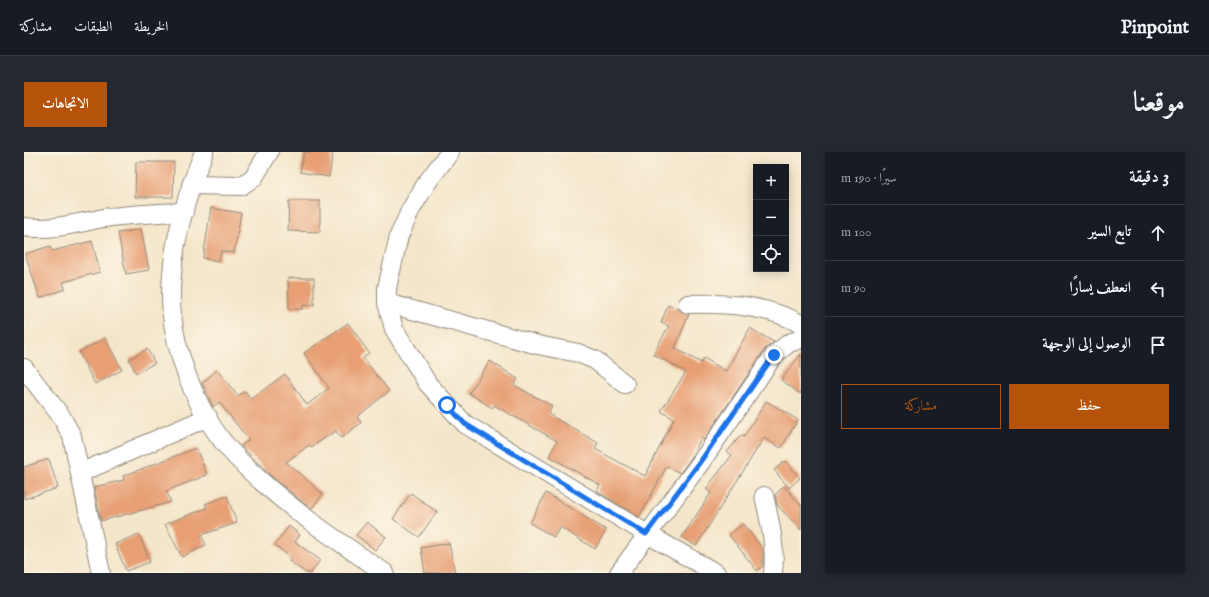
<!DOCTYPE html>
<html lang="ar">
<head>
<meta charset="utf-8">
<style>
  :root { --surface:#171b24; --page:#242831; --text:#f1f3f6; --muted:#9ea1a6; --line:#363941; --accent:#b45309 }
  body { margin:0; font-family:"IM FELL English",Amiri,serif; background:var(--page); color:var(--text); direction:rtl }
  .controls { position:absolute; right:12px; top:12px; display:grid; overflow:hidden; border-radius:0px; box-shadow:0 2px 10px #0003 }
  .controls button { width:36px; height:36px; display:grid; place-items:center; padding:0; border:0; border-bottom:1px solid var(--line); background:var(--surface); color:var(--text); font:20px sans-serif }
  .stop { position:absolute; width:12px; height:12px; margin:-9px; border:3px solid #1a73e8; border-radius:50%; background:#fff }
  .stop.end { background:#1a73e8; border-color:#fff; box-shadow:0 1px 4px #0008 }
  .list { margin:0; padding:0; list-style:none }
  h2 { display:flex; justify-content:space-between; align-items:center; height:52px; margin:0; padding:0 16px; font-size:17px }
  h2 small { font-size:13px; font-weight:400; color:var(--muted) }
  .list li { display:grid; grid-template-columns:26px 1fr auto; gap:12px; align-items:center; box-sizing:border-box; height:56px; padding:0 16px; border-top:1px solid var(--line) }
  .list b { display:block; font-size:15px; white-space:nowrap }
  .list em { font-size:13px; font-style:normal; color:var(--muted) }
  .actions { display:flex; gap:8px; padding:12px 16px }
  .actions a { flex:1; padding:9px 0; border:1px solid var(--accent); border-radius:0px; text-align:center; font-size:14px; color:var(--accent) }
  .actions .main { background:var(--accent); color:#fff }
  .icon { flex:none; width:22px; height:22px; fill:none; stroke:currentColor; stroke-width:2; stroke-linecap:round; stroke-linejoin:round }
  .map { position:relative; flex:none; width:777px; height:421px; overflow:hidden; direction:ltr; border-radius:0px }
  header { display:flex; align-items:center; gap:24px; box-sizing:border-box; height:56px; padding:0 20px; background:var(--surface); border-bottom:1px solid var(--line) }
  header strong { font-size:19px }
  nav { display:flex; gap:22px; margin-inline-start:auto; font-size:14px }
  .intro { display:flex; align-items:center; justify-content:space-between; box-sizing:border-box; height:96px; padding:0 24px }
  h1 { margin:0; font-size:28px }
  .button { padding:10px 18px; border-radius:0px; background:var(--accent); color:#fff; font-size:14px; font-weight:700 }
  main { display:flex; gap:24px; padding:0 24px }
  aside { flex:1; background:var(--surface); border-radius:0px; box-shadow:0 2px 10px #0003 }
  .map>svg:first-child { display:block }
  .building { fill:#e79f73 }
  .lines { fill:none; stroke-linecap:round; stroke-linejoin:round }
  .street-casing { stroke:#90887a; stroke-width:20 }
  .street { stroke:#fff; stroke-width:18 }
  .route { stroke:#1a73e8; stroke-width:5 }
</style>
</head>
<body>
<header>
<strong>Pinpoint</strong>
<nav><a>الخريطة</a><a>الطبقات</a><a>مشاركة</a></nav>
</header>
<div class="intro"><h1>موقعنا</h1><a class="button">الاتجاهات</a></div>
<main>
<aside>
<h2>3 دقيقة<small>سيرًا · 190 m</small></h2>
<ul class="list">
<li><svg class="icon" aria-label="ahead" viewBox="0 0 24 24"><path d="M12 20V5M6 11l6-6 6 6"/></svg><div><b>تابع السير</b></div><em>100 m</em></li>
<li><svg class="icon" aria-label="left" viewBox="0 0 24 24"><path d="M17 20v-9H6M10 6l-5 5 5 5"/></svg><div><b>انعطف يسارًا</b></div><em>90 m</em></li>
<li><svg class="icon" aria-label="arrive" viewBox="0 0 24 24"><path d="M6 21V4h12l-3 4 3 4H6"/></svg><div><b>الوصول إلى الوجهة</b></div></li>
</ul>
<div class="actions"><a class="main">حفظ</a><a>مشاركة</a></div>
</aside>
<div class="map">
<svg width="777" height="421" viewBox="0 0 777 421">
  <rect width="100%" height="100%" fill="#fcf5e5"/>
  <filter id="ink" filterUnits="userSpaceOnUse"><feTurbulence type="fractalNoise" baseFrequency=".025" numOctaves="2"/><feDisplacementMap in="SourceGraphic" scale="8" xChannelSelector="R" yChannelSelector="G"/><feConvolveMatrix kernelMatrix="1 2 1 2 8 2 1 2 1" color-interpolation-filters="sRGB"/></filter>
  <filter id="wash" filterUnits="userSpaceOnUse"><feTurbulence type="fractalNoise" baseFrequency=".012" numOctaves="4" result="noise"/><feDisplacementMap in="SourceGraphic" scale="16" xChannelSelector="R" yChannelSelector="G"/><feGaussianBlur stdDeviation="0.9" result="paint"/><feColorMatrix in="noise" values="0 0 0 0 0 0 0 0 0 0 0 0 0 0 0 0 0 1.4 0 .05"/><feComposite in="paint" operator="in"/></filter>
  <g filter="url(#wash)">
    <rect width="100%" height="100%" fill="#f4e6ca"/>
    <g id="blocks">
      <!-- building -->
      <g class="building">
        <path d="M 280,0 L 309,0 L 305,25 L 276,20 Z"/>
        <path d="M 112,10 L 150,10 L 149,45 L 111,45 Z"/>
        <path d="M 265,49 L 296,49 L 296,80 L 264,79 Z"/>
        <path d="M 187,56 L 217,61 L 210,101 L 197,99 L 195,109 L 179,106 Z"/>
        <path d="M 117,77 L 125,118 L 102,122 L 94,81 Z"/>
        <path d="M 68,89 L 76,120 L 39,130 L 41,137 L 16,146 L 1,102 L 26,94 L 28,99 Z"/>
        <path d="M 264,126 L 290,126 L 290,153 L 279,153 L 279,157 L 265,157 Z"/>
        <path d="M 644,153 L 665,162 L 651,196 L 677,211 L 680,206 L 702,219 L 726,176 L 750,190 L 741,197 L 680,288 L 677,286 L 667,306 L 656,321 L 643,314 L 615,365 L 573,339 L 576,333 L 525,304 L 533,289 L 470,253 L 468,256 L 445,241 L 466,209 L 494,227 L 490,233 L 528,254 L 524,262 L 574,291 L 571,297 L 621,324 L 650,267 L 637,259 L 662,220 L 629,202 L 645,174 L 637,171 Z"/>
        <path d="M 324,171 L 345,201 L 339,206 L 365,239 L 333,265 L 337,271 L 317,286 L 312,279 L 287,295 L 285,293 L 262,310 L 299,342 L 287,357 L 247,324 L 217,294 L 225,288 L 195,250 L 189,255 L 178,231 L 193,218 L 214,244 L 221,239 L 227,247 L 261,222 L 283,253 L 305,236 L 280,201 Z"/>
        <path d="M 81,186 L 98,218 L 71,232 L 55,200 Z"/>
        <path d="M 123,197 L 131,211 L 112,221 L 105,207 Z"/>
        <path d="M 777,202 L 777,242 L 757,228 Z"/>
        <path d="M 742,249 L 774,268 L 757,296 L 740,286 L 672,394 L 658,385 L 687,341 L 682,337 L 708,303 L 703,300 L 717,283 L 720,285 Z"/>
        <path d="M 172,296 L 183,323 L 142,339 L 147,350 L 77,369 L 70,335 L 100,328 L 99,324 Z"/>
        <path d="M 25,307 L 34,336 L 0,347 L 0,315 Z"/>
        <path d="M 761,309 L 776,326 L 765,336 L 750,318 Z"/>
        <path d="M 760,334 L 777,353 L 777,378 L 753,353 L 751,343 Z"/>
        <path d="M 387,341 L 413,360 L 395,385 L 369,367 Z"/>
        <path d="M 522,341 L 582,378 L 571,397 L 536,375 L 530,385 L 506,371 Z"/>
        <path d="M 203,344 L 213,371 L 177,383 L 182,393 L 158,405 L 141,372 L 183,356 L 181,352 Z"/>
        <path d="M 343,370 L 362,385 L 351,398 L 332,383 Z"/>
        <path d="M 719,372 L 739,397 L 739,414 L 733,419 L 705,383 Z"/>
        <path d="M 265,374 L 276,383 L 271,390 L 296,408 L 287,421 L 282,421 L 265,409 L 267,406 L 251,393 Z"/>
        <path d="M 115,382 L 126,410 L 102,419 L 91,392 Z"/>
        <path d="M 425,391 L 431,421 L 401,421 L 397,396 Z"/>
      </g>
    </g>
  </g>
  <g filter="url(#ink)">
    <use href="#blocks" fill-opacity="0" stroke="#90887a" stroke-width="1"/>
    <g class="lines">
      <!-- street casing -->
      <g class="street-casing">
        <g id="street">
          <path d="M 180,0 C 162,44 147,95 147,144 C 147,194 172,259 205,297 C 247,345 308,385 361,421"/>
          <path d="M 426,0 L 404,29 L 387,57 L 375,84 L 363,136 L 363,151 L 370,177 L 404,232 L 441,272 L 623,382 L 692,421"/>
          <path d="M 167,33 L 217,34 L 230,25 L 245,0"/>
          <path d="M 0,75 C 27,79 53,71 80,66 C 107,62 133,61 160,60"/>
          <path d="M 363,151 L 514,193 L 554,201 L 571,208 L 601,232"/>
          <path d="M 664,152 C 702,151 743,153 777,172"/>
          <path d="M 0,216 L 37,264 L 48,284 L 77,421"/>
          <path d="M 56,321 L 184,265"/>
          <path d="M 740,344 C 746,370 752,394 749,421"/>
          <path d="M 595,421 L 677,310 L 750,203 L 765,191 L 777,187"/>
        </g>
      </g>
      <!-- street -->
      <use href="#street" class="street"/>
    </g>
  </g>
  <g class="lines" filter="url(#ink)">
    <!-- route -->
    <path class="route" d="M 423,253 L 441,272 L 622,382 L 676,310 L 750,203"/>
  </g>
</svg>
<div class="controls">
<button>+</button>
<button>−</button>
<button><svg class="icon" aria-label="locate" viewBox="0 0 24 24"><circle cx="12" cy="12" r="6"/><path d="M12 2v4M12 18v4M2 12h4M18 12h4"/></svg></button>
</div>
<div class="stop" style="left:423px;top:253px"></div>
<div class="stop end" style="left:750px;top:203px"></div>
</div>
</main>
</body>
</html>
